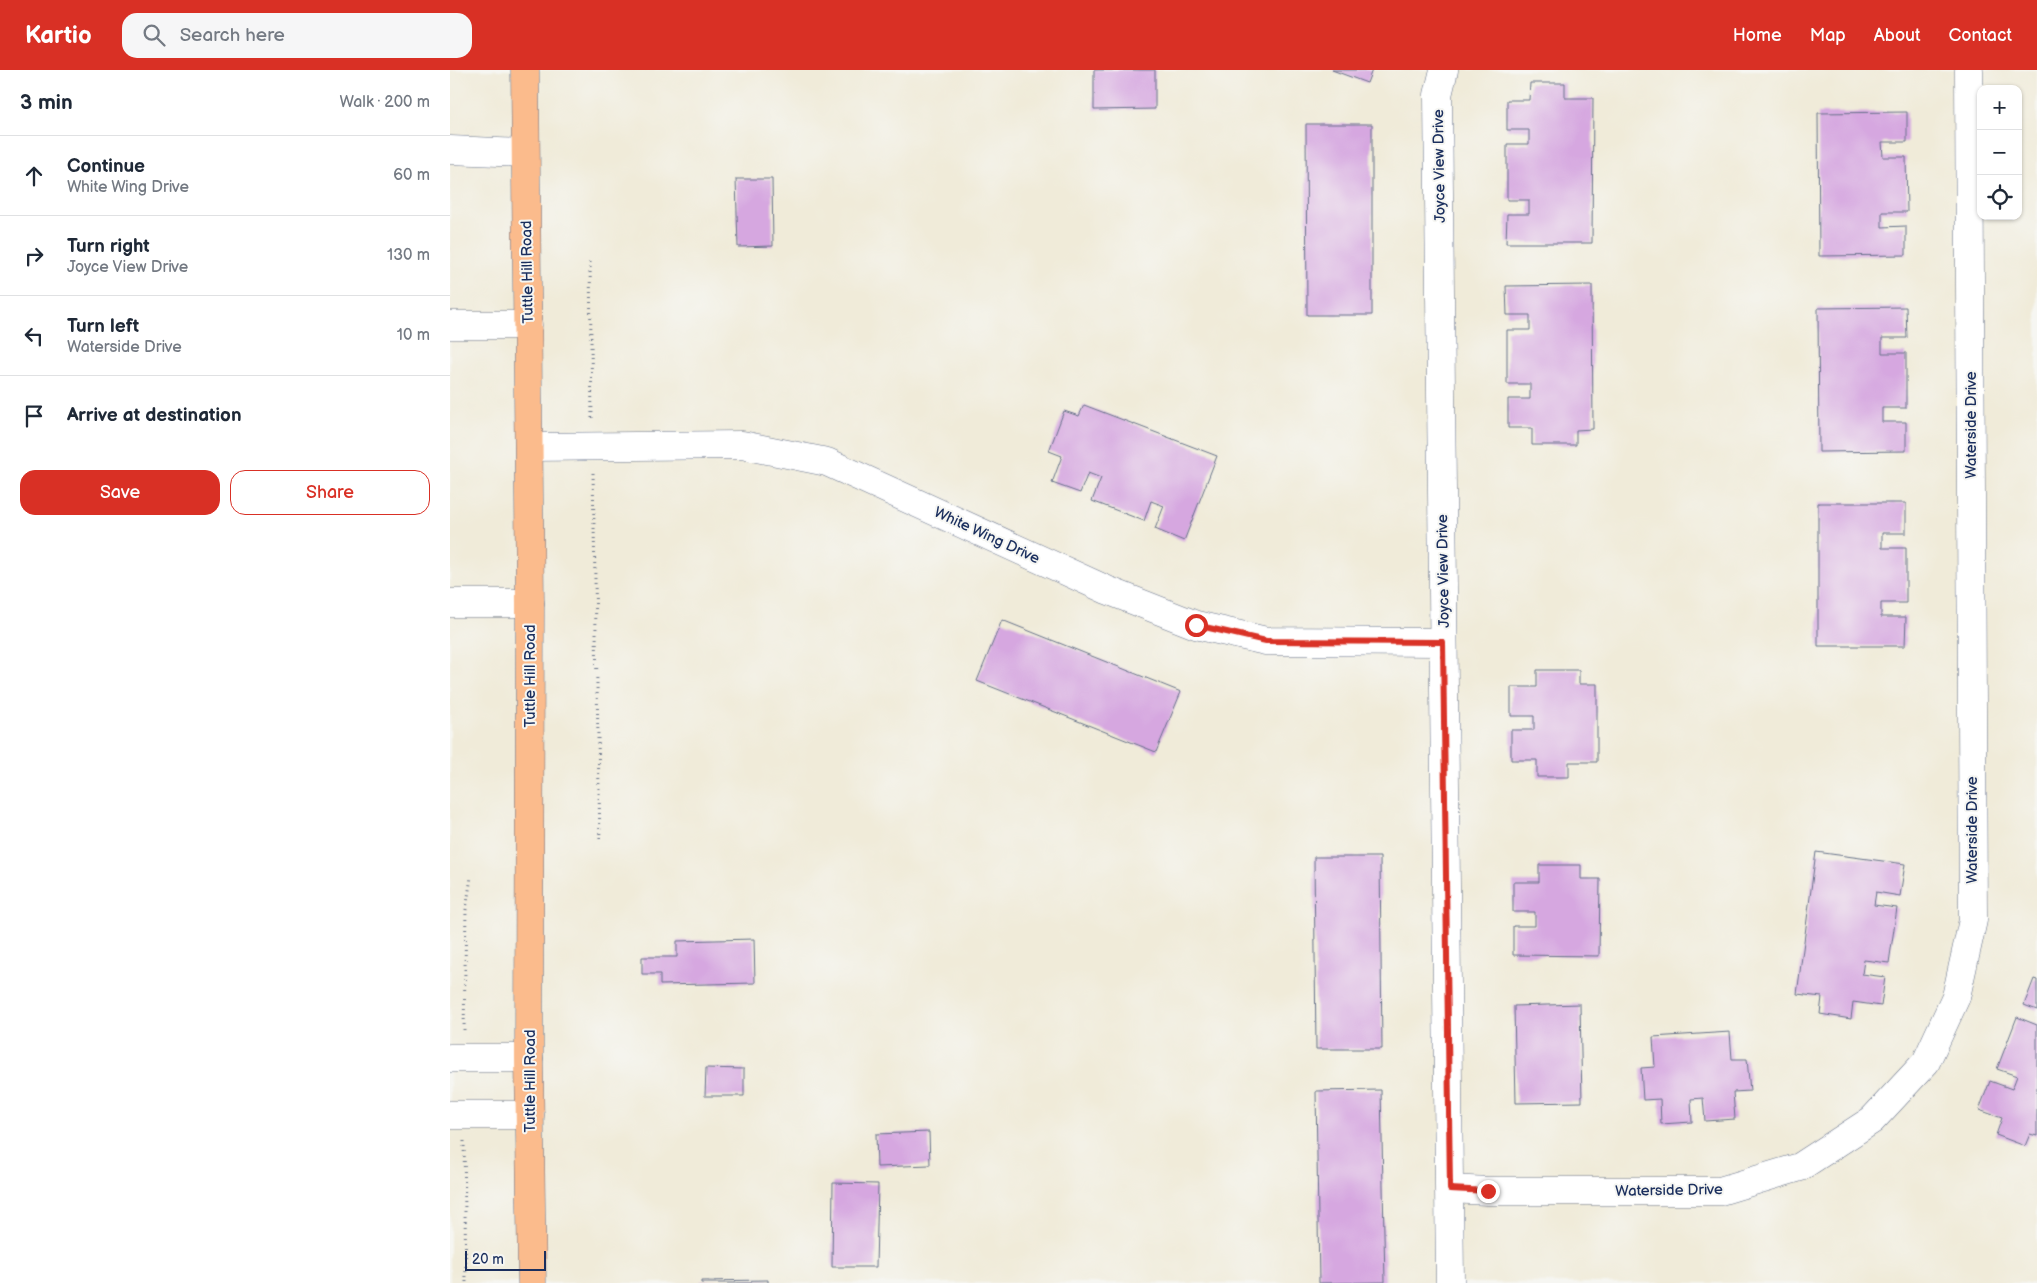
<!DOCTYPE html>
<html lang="en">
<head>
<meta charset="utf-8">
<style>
  :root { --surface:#fff; --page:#f6f6f7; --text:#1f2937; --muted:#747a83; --line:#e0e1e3; --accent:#d93025 }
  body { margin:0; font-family:"Balsamiq Sans",sans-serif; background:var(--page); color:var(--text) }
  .controls { position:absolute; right:15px; top:15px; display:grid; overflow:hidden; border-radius:10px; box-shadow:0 1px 4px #0004 }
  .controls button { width:45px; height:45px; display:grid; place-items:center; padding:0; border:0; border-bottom:1px solid var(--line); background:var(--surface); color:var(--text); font:25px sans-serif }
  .scale { position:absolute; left:15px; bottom:12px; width:81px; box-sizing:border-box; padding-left:5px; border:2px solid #1b2f5e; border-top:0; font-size:14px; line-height:18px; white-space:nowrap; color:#1b2f5e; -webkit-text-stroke:4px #f6f6f2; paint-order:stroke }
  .stop { position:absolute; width:15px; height:15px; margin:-11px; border:4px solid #d93025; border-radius:50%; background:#fff }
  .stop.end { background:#d93025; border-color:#fff; box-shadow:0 1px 5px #0008 }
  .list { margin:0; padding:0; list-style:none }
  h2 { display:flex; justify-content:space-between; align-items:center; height:65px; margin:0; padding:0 20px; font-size:21px }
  h2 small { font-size:16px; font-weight:400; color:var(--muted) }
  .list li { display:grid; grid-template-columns:32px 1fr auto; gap:15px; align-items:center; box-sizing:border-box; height:80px; padding:0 20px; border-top:1px solid var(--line) }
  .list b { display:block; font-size:19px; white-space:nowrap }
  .list p { margin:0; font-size:16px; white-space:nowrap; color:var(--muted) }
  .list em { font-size:16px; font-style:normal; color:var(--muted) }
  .actions { display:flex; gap:10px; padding:15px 20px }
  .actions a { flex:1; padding:11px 0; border:1px solid var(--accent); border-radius:15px; text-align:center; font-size:18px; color:var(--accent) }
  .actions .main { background:var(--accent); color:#fff }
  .icon { flex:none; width:28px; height:28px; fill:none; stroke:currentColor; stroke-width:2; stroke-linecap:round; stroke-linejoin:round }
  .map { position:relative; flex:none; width:1587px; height:1213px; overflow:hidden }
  header { display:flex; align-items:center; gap:30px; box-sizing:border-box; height:70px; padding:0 25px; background:var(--accent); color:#fff }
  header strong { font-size:24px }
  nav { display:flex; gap:28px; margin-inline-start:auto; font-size:18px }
  .search { width:350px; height:45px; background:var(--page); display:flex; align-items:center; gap:12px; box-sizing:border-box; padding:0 18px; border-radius:15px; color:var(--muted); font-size:19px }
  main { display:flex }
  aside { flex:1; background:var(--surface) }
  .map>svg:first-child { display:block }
  .building { fill:#d6a7e0 }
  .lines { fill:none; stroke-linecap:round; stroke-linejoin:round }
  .minor-casing { stroke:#667189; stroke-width:29 }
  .major-casing { stroke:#667189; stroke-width:29 }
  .path { stroke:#667189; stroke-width:3; stroke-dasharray:1 4; stroke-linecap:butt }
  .minor { stroke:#fff; stroke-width:28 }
  .major { stroke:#fbbb8c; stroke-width:28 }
  .route { stroke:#d93025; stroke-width:6 }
  .labels { text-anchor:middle; stroke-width:4; stroke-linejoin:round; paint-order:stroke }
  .street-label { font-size:15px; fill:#1b2f5e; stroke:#f6f6f2 }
</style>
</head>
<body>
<header>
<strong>Kartio</strong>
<div class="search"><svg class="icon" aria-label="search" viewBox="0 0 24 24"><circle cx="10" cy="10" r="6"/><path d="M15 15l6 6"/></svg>Search here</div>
<nav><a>Home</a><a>Map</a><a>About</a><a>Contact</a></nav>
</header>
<main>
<aside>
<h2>3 min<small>Walk · 200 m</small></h2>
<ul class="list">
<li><svg class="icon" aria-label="ahead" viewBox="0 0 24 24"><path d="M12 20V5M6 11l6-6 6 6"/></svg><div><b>Continue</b><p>White Wing Drive</p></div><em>60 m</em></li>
<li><svg class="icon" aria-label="right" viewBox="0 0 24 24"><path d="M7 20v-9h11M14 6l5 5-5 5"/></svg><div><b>Turn right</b><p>Joyce View Drive</p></div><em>130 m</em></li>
<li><svg class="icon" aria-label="left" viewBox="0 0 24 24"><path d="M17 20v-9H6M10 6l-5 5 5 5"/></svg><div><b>Turn left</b><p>Waterside Drive</p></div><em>10 m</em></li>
<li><svg class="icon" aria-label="arrive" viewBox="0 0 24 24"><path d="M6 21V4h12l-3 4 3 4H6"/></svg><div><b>Arrive at destination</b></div></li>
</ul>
<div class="actions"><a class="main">Save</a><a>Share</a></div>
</aside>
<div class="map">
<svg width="1587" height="1213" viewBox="0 0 1587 1213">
  <rect width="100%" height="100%" fill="#f6f6f2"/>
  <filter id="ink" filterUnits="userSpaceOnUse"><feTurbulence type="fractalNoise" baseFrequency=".02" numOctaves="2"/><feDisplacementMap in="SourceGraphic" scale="10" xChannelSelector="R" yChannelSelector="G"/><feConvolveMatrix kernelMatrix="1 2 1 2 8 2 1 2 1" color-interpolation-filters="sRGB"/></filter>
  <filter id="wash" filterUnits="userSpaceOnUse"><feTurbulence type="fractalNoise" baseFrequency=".0096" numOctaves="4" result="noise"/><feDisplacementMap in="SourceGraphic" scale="20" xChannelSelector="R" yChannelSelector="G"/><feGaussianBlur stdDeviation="1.12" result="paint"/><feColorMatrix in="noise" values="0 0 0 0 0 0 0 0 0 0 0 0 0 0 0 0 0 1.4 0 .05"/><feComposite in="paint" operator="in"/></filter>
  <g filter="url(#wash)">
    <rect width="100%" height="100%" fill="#f0ebd9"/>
    <g id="blocks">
      <!-- building -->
      <g class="building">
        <path d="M 644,0 L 705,0 L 705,39 L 644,40 Z"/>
        <path d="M 882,0 L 922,0 L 917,13 Z"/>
        <path d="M 1080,13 L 1115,13 L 1115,28 L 1143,28 L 1142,173 L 1056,173 L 1057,144 L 1079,144 L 1079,130 L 1057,130 L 1057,74 L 1079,74 L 1079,60 L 1057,60 L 1057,30 L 1079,30 Z"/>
        <path d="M 1457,42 L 1457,72 L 1432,72 L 1433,87 L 1456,87 L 1457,142 L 1432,142 L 1432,157 L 1456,156 L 1456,185 L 1369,186 L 1368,43 Z"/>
        <path d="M 856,54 L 922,54 L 922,245 L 857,245 Z"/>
        <path d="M 286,109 L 322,109 L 323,176 L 288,177 Z"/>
        <path d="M 1142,215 L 1143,359 L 1126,360 L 1126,375 L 1082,375 L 1082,358 L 1058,358 L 1058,329 L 1080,329 L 1080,314 L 1057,314 L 1057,260 L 1080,260 L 1080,245 L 1057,245 L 1056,216 Z"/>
        <path d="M 1456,237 L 1457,268 L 1432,268 L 1432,283 L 1456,283 L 1456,338 L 1432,338 L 1432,352 L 1456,352 L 1456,381 L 1369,382 L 1368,238 Z"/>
        <path d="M 634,335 L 767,386 L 734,471 L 705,459 L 714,436 L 701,431 L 694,451 L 642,431 L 651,408 L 638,403 L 630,423 L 602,413 L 612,386 L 599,381 L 614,341 L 629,346 Z"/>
        <path d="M 1368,433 L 1456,433 L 1456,463 L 1432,463 L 1432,478 L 1456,478 L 1456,533 L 1431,533 L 1431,547 L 1456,547 L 1455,576 L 1368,576 Z"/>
        <path d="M 552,550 L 731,622 L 706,682 L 527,611 Z"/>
        <path d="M 1087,600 L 1129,600 L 1129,614 L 1147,614 L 1147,692 L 1119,692 L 1119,707 L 1087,707 L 1087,690 L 1061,690 L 1061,660 L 1084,660 L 1084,646 L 1061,646 L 1061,617 L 1087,617 Z"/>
        <path d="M 1366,782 L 1455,794 L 1450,826 L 1426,822 L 1424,835 L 1447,838 L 1439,893 L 1414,890 L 1412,904 L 1435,907 L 1431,936 L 1403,932 L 1401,949 L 1370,944 L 1372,927 L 1347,924 Z"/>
        <path d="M 864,787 L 930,787 L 932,979 L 866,979 Z"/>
        <path d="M 1089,795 L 1131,795 L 1131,809 L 1150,809 L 1149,886 L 1063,885 L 1063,856 L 1085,856 L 1085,842 L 1063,842 L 1063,812 L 1089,812 Z"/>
        <path d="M 304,869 L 305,913 L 210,915 L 210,904 L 192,904 L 192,887 L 227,887 L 227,871 Z"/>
        <path d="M 1584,909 L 1587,910 L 1587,940 L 1574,935 Z"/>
        <path d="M 1130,934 L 1132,1032 L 1066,1033 L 1064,936 Z"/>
        <path d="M 1567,947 L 1587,955 L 1587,1066 L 1580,1064 L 1575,1076 L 1546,1065 L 1552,1048 L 1529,1040 L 1540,1011 L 1562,1019 L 1567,1006 L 1547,999 Z"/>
        <path d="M 1280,962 L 1282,989 L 1297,989 L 1300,1021 L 1283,1022 L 1285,1049 L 1255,1051 L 1253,1028 L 1241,1029 L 1242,1052 L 1211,1054 L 1210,1029 L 1193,1030 L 1191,998 L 1205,997 L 1203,967 Z"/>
        <path d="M 256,998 L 294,999 L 294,1026 L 255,1026 Z"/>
        <path d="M 931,1020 L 935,1212 L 869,1213 L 866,1021 Z"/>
        <path d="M 479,1062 L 480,1095 L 427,1097 L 426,1064 Z"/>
        <path d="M 383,1113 L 428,1114 L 426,1197 L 382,1197 Z"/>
        <path d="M 318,1210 L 318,1213 L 251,1213 L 251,1211 Z"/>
      </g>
    </g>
  </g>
  <g filter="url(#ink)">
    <use href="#blocks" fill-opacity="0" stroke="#667189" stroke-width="1"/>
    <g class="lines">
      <!-- minor casing -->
      <g class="minor-casing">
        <g id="minor">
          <path d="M 994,0 L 988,25 L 1000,1213"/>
          <path d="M 0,80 L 75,83"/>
          <path d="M 0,255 L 78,255"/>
          <path d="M 79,377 L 292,375 L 377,392 L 657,520 L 746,555 L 816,571 L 993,572"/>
          <path d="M 0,533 L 80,533"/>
          <path d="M 0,988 L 79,988"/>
          <path d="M 0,1045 L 80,1045"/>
          <path d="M 1000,1119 L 1038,1121 L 1270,1121 L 1350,1097 L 1422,1050 L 1476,992 L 1506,927 L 1523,850 L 1519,0"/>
        </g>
      </g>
      <!-- major casing -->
      <g class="major-casing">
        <path id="major" d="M 75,0 L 80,533 L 79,988 L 82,1213"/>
      </g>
      <!-- path -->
      <g class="path">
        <path d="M 140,192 L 142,349"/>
        <path d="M 143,403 L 150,773"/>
        <path d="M 14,960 L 16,840 L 21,807"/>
        <path d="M 14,1071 L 16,1213"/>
      </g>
      <!-- minor -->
      <use href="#minor" class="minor"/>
      <!-- major -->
      <use href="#major" class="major"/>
    </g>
  </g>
  <g class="lines" filter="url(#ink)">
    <!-- route -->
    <path class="route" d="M 746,555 L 816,571 L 993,572 L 1000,1119 L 1038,1121"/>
  </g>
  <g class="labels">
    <!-- street labels -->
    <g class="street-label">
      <text transform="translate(989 96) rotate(-91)" y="5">Joyce View Drive</text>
      <text transform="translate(77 202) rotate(-91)" y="5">Tuttle Hill Road</text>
      <text transform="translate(1521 355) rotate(-90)" y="5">Waterside Drive</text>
      <text transform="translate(537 465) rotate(25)" y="5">White Wing Drive</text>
      <text transform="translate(993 501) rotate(-91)" y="5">Joyce View Drive</text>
      <text transform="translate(80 606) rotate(-90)" y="5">Tuttle Hill Road</text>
      <text transform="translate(1522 760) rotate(-90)" y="5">Waterside Drive</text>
      <text transform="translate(80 1011) rotate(-90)" y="5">Tuttle Hill Road</text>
      <text transform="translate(1219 1120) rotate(-1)" y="5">Waterside Drive</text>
    </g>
  </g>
</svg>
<div class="controls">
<button>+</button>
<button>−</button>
<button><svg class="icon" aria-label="locate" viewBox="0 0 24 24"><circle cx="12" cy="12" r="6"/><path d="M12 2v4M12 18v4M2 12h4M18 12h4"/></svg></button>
</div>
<div class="scale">20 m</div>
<div class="stop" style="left:746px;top:555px"></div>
<div class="stop end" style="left:1038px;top:1121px"></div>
</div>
</main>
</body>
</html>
